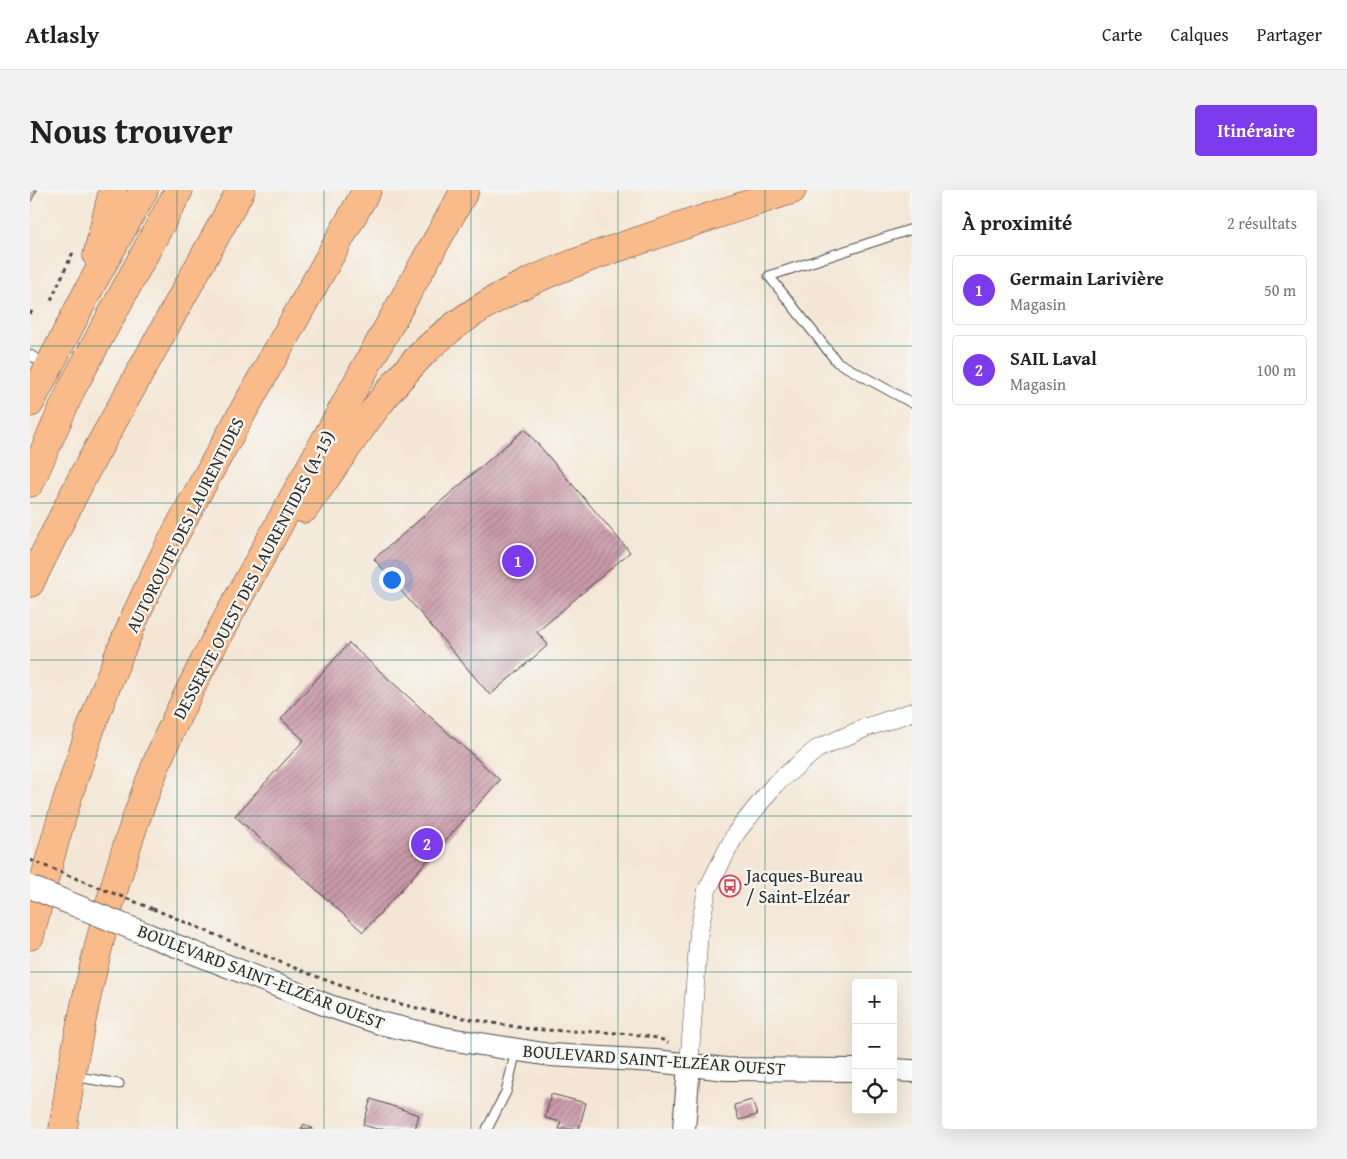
<!DOCTYPE html>
<html lang="fr">
<head>
<meta charset="utf-8">
<style>
  :root { --surface:#fff; --page:#f2f2f2; --text:#222; --muted:#767676; --line:#e0e0e0; --accent:#7c3aed }
  body { margin:0; font-family:"Gentium Book Plus",serif; background:var(--page); color:var(--text) }
  .controls { position:absolute; right:15px; bottom:15px; display:grid; overflow:hidden; border-radius:5px; box-shadow:0 5px 20px #0002 }
  .controls button { width:45px; height:45px; display:grid; place-items:center; padding:0; border:0; border-bottom:1px solid var(--line); background:var(--surface); color:var(--text); font:25px sans-serif }
  .you { position:absolute; left:361px; top:389px; width:18px; height:18px; margin:-12px; border:4px solid #fff; border-radius:50%; background:#1a73e8; box-shadow:0 0 0 8px #1a73e833 }
  .badge { display:grid; place-items:center; width:32px; height:32px; border-radius:50%; background:var(--accent); color:#fff; font-size:16px; font-weight:700 }
  .pin { position:absolute; translate:-50% -50%; border:2px solid #fff; box-shadow:0 1px 5px #0006 }
  .list { margin:0; padding:0; list-style:none }
  h2 { display:flex; justify-content:space-between; align-items:center; height:65px; margin:0; padding:0 20px; font-size:21px }
  h2 small { font-size:16px; font-weight:400; color:var(--muted) }
  .list li { display:grid; grid-template-columns:32px 1fr auto; gap:15px; align-items:center; box-sizing:border-box; height:70px; margin:0 10px 10px; padding:0 10px; border:1px solid var(--line); border-radius:5px }
  .list b { display:block; font-size:19px; white-space:nowrap }
  .list p { margin:0; font-size:16px; white-space:nowrap; color:var(--muted) }
  .list em { font-size:16px; font-style:normal; color:var(--muted) }
  .icon { flex:none; width:28px; height:28px; fill:none; stroke:currentColor; stroke-width:2; stroke-linecap:round; stroke-linejoin:round }
  .map { position:relative; flex:none; width:882px; height:939px; overflow:hidden; border-radius:5px }
  header { display:flex; align-items:center; gap:30px; box-sizing:border-box; height:70px; padding:0 25px; background:var(--surface); border-bottom:1px solid var(--line) }
  header strong { font-size:24px }
  nav { display:flex; gap:28px; margin-inline-start:auto; font-size:18px }
  .intro { display:flex; align-items:center; justify-content:space-between; box-sizing:border-box; height:120px; padding:0 30px }
  h1 { margin:0; font-size:35px }
  .button { padding:12px 22px; border-radius:5px; background:var(--accent); color:#fff; font-size:18px; font-weight:700 }
  main { display:flex; gap:30px; padding:0 30px }
  aside { flex:1; background:var(--surface); border-radius:5px; box-shadow:0 5px 20px #0002 }
  .map>svg:first-child { display:block }
  .building { fill:url(#building-hatch) }
  .lines { fill:none; stroke-linecap:round; stroke-linejoin:round }
  .service-casing { stroke:#494744; stroke-width:11 }
  .minor-casing { stroke:#494744; stroke-width:19 }
  .tertiary-casing { stroke:#494744; stroke-width:24 }
  .primary-casing { stroke:#494744; stroke-width:29 }
  .motorway-casing { stroke:#494744; stroke-width:29 }
  .path { stroke:#494744; stroke-width:3; stroke-dasharray:4 4; stroke-linecap:butt }
  .service { stroke:#fff; stroke-width:9 }
  .minor { stroke:#fff; stroke-width:18 }
  .tertiary { stroke:#fff; stroke-width:22 }
  .primary { stroke:#fabb8b; stroke-width:28 }
  .motorway { stroke:#fabb8b; stroke-width:28 }
  .tertiary-bridge-casing { stroke:#494744; stroke-width:24; stroke-linecap:butt }
  .path-bridge { stroke:#494744; stroke-width:3; stroke-dasharray:4 4; stroke-linecap:butt }
  .tertiary-bridge { stroke:#fff; stroke-width:22 }
  .grid { fill:none; stroke:#0f766e; stroke-width:1; stroke-opacity:0.55 }
  .labels { text-anchor:middle; stroke-width:4.5; stroke-linejoin:round; paint-order:stroke }
  .street-label { font-size:18px; fill:#2b2b2b; stroke:#f6f6f2 }
  .poi-label { font-size:18px; fill:#2b2b2b; stroke:#f6f6f2; text-anchor:start }
</style>
</head>
<body>
<header>
<strong>Atlasly</strong>
<nav><a>Carte</a><a>Calques</a><a>Partager</a></nav>
</header>
<div class="intro"><h1>Nous trouver</h1><a class="button">Itinéraire</a></div>
<main>
<div class="map">
<svg width="882" height="939" viewBox="0 0 882 939">
  <defs>
    <pattern id="building-hatch" width="6" height="6" patternUnits="userSpaceOnUse" patternTransform="scale(1.25)"><rect width="6" height="6" fill="#c999a9"/><path d="M-1 1l2-2M0 6l6-6M5 7l2-2" fill="none" stroke="#a37d8a"/></pattern>
  </defs>
  <rect width="100%" height="100%" fill="#f6f6f2"/>
  <filter id="ink" filterUnits="userSpaceOnUse"><feTurbulence type="fractalNoise" baseFrequency=".02" numOctaves="2"/><feDisplacementMap in="SourceGraphic" scale="10" xChannelSelector="R" yChannelSelector="G"/><feConvolveMatrix kernelMatrix="1 2 1 2 8 2 1 2 1" color-interpolation-filters="sRGB"/></filter>
  <filter id="wash" filterUnits="userSpaceOnUse"><feTurbulence type="fractalNoise" baseFrequency=".0096" numOctaves="4" result="noise"/><feDisplacementMap in="SourceGraphic" scale="20" xChannelSelector="R" yChannelSelector="G"/><feGaussianBlur stdDeviation="1.12" result="paint"/><feColorMatrix in="noise" values="0 0 0 0 0 0 0 0 0 0 0 0 0 0 0 0 0 1.4 0 .05"/><feComposite in="paint" operator="in"/></filter>
  <g filter="url(#wash)">
    <rect width="100%" height="100%" fill="#f4e6d4"/>
    <g id="blocks">
      <!-- building -->
      <g class="building">
        <path d="M 0,0 L 7,0 L 0,13 Z"/>
        <path d="M 495,239 L 600,362 L 507,442 L 518,455 L 460,505 L 344,369 Z"/>
        <path d="M 319,453 L 470,590 L 333,742 L 205,626 L 274,550 L 251,529 Z"/>
        <path d="M 521,904 L 556,913 L 549,939 L 529,939 L 531,932 L 515,928 Z"/>
        <path d="M 341,909 L 389,925 L 385,939 L 347,939 L 333,935 Z"/>
        <path d="M 722,910 L 727,925 L 709,930 L 704,915 Z"/>
        <path d="M 274,934 L 283,939 L 271,939 Z"/>
      </g>
    </g>
  </g>
  <g filter="url(#ink)">
    <use href="#blocks" fill-opacity="0" stroke="#494744" stroke-width="1"/>
    <g class="lines">
      <!-- service casing -->
      <g class="service-casing">
        <g id="service">
          <path d="M 882,39 L 739,86 L 807,172 L 882,213"/>
          <path d="M 0,165 L 17,175"/>
          <path d="M 43,886 L 89,894"/>
          <path d="M 457,939 L 476,902 L 486,861"/>
        </g>
      </g>
      <!-- minor casing -->
      <g class="minor-casing">
        <path id="minor" d="M 659,875 L 669,741 L 677,700 L 706,643 L 745,594 L 787,559 L 835,538 L 882,522"/>
      </g>
      <!-- tertiary casing -->
      <g class="tertiary-casing">
        <g id="tertiary">
          <path d="M 116,744 L 299,816 L 350,833 L 413,848 L 520,865 L 625,871 L 696,879 L 826,880"/>
          <path d="M 863,880 L 882,881"/>
          <path d="M 654,939 L 659,875"/>
        </g>
      </g>
      <!-- primary casing -->
      <g class="primary-casing">
        <g id="primary">
          <path d="M 67,66 L 83,0"/>
          <path d="M 0,213 L 60,97 L 114,0"/>
          <path d="M 274,319 C 311,268 346,211 391,165 C 453,103 532,76 614,49 C 663,32 712,16 762,0"/>
          <path d="M 41,885 C 61,776 88,667 130,565 C 162,489 203,418 242,347 C 305,231 370,116 435,0"/>
        </g>
      </g>
      <!-- motorway casing -->
      <g class="motorway-casing">
        <g id="motorway">
          <path d="M 0,293 L 42,198 L 149,0"/>
          <path d="M 0,393 L 54,284 L 211,0"/>
          <path d="M 0,746 C 26,637 60,528 106,425 C 135,359 171,297 206,234 C 249,156 294,78 337,0"/>
          <path d="M 33,939 L 41,885"/>
        </g>
      </g>
      <!-- path -->
      <g class="path">
        <path d="M 21,110 L 44,60"/>
        <path d="M 0,124 L 2,121"/>
        <path d="M 123,719 C 186,744 248,773 312,796 C 373,818 436,829 500,839 C 525,842 625,840 638,853"/>
      </g>
      <!-- service -->
      <use href="#service" class="service"/>
      <!-- minor -->
      <use href="#minor" class="minor"/>
      <!-- tertiary -->
      <use href="#tertiary" class="tertiary"/>
      <!-- primary -->
      <use href="#primary" class="primary"/>
      <!-- motorway -->
      <use href="#motorway" class="motorway"/>
      <!-- tertiary-bridge casing -->
      <g class="tertiary-bridge-casing">
        <path id="tertiary-bridge" d="M 0,697 L 116,744"/>
      </g>
      <!-- path-bridge -->
      <path class="path-bridge" d="M 0,670 L 123,719"/>
      <!-- tertiary-bridge -->
      <use href="#tertiary-bridge" class="tertiary-bridge"/>
    </g>
  </g>
  <!-- grid -->
  <path class="grid" d="M 147,0 L 147,939M 294,0 L 294,939M 441,0 L 441,939M 588,0 L 588,939M 735,0 L 735,939M 0,156 L 882,156M 0,313 L 882,313M 0,470 L 882,470M 0,626 L 882,626M 0,782 L 882,782"/>
  <!-- icons -->
  <defs>
    <g id="bus-ring" transform="scale(1.125)"><circle r="9.5" fill="#f6f6f2" stroke="#d1495b" stroke-width="1.5"/><path d="M-5-6H5V4H4V6H2V4H-2V6H-4V4H-5ZM-3.5-4V0h7V-4ZM-3.5 1.2v1.5H-2V1.2ZM2 1.2v1.5H3.5V1.2Z" fill="#d1495b"/></g>
  </defs>
  <g fill-rule="evenodd">
    <use href="#bus-ring" x="700" y="696"/>
  </g>
  <g class="labels">
    <!-- street labels -->
    <g class="street-label">
      <text transform="translate(155 335) rotate(-63)" y="6">AUTOROUTE DES LAURENTIDES</text>
      <text transform="translate(224 385) rotate(-62)" y="6">DESSERTE OUEST DES LAURENTIDES (A-15)</text>
      <text transform="translate(231 787) rotate(21)" y="6">BOULEVARD SAINT-ELZÉAR OUEST</text>
      <text transform="translate(624 870) rotate(4)" y="6">BOULEVARD SAINT-ELZÉAR OUEST</text>
    </g>
    <!-- poi labels -->
    <g class="poi-label">
      <text x="716" y="692">Jacques-Bureau<tspan x="716" dy="21">/ Saint-Elzéar</tspan></text>
    </g>
  </g>
</svg>
<div class="controls">
<button>+</button>
<button>−</button>
<button><svg class="icon" aria-label="locate" viewBox="0 0 24 24"><circle cx="12" cy="12" r="6"/><path d="M12 2v4M12 18v4M2 12h4M18 12h4"/></svg></button>
</div>
<div class="you"></div>
<div class="pin badge" style="left:488px;top:371px">1</div>
<div class="pin badge" style="left:397px;top:654px">2</div>
</div>
<aside>
<h2>À proximité<small>2 résultats</small></h2>
<ul class="list">
<li><span class="badge">1</span><div><b>Germain Larivière</b><p>Magasin</p></div><em>50 m</em></li>
<li><span class="badge">2</span><div><b>SAIL Laval</b><p>Magasin</p></div><em>100 m</em></li>
</ul>
</aside>
</main>
</body>
</html>
